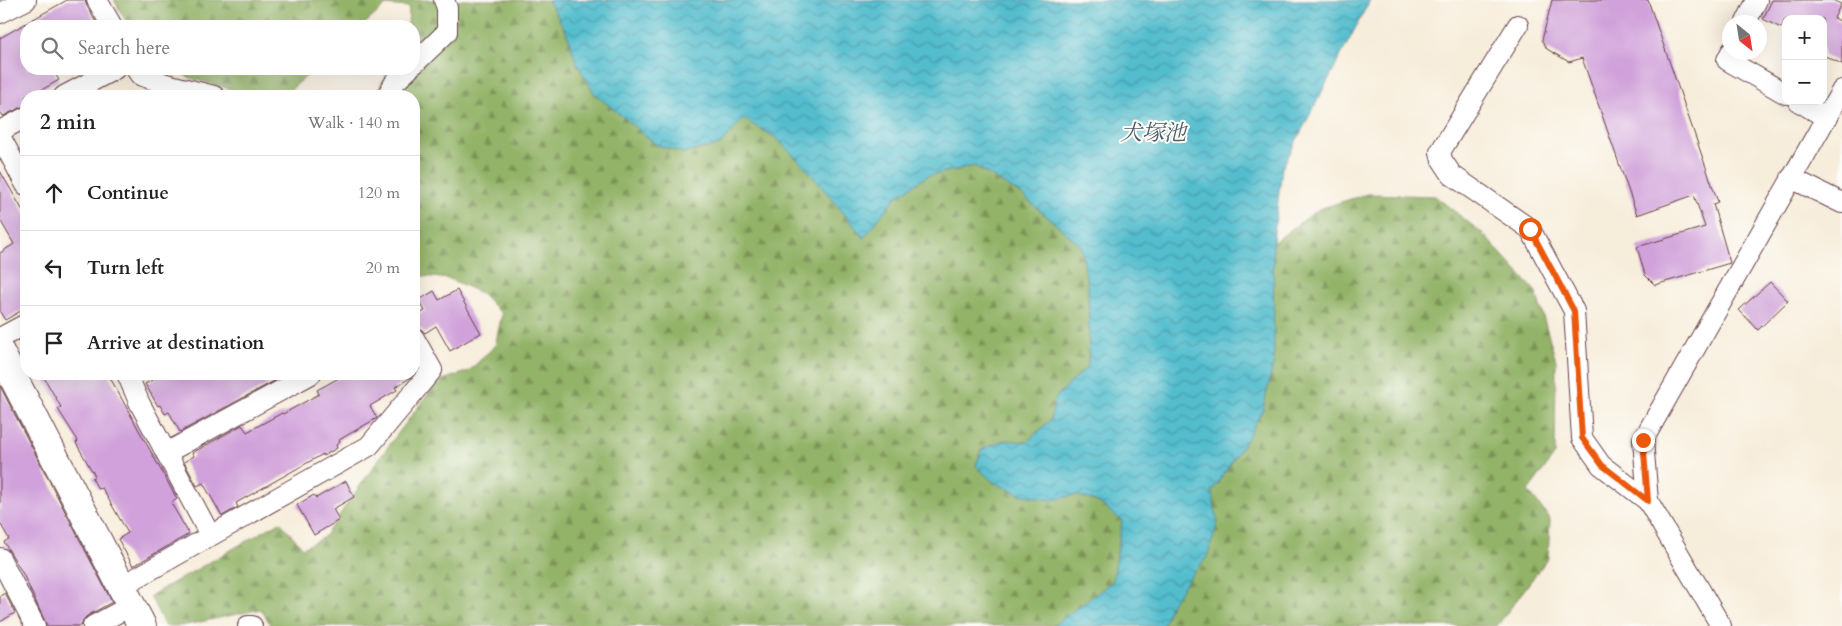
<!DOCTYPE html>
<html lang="en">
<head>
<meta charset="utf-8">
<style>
  :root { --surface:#fff; --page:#f2f2f2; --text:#222; --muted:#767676; --line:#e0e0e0 }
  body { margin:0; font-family:Cardo,"Noto Serif JP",serif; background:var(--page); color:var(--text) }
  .controls { position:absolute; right:15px; top:15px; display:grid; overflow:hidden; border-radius:10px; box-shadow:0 5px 20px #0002 }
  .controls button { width:45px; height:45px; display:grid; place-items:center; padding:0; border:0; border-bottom:1px solid var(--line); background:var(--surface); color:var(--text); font:25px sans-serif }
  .compass { position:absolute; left:1722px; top:15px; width:45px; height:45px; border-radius:50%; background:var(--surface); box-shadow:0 5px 20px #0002; rotate:150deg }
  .stop { position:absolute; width:15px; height:15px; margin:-11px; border:4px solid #ea580c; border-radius:50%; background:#fff }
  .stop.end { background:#ea580c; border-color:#fff; box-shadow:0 1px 5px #0008 }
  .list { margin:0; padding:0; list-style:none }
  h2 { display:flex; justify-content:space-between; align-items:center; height:65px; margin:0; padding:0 20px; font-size:21px }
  h2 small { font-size:16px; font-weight:400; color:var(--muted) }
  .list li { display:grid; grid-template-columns:32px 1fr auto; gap:15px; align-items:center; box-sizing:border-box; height:75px; padding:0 20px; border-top:1px solid var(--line) }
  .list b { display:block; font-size:19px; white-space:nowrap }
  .list em { font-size:16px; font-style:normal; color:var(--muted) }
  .icon { flex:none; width:28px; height:28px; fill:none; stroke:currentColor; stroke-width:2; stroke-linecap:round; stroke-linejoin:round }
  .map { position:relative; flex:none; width:1842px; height:626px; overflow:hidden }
  .search { position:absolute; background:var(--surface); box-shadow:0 5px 20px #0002; left:20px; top:20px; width:400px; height:55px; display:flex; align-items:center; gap:12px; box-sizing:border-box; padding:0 18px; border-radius:20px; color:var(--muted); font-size:19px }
  .panel { position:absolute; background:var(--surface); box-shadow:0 5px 20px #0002; left:20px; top:90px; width:400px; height:290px; border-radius:20px }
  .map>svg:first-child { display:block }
  .forest { fill:url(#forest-firs); stroke:#6e6949 }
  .water { fill:url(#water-waves); stroke:#4e6e7c }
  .building { fill:#d0a1da }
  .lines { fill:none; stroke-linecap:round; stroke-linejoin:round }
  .street-casing { stroke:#643e45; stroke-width:22 }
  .secondary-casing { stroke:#643e45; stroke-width:30 }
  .street { stroke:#fff; stroke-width:20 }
  .secondary { stroke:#fff; stroke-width:28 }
  .route { stroke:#ea580c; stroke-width:6 }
  .labels { text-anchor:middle; stroke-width:4; stroke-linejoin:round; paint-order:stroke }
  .water-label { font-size:22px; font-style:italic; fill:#4d5e6c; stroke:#fdfcf7 }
</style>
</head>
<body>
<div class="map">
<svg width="1842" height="626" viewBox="0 0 1842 626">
  <defs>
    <pattern id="forest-firs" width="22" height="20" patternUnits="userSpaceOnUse" patternTransform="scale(1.25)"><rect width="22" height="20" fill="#93b367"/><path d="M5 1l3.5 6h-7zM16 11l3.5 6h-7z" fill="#7a9155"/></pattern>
    <pattern id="water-waves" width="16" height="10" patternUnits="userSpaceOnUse" patternTransform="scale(1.25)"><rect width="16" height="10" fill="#52bdce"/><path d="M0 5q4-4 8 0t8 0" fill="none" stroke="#4699a7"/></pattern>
  </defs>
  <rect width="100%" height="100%" fill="#fdfcf7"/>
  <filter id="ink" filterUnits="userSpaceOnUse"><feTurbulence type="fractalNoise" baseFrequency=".02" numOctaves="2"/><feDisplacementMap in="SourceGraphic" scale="10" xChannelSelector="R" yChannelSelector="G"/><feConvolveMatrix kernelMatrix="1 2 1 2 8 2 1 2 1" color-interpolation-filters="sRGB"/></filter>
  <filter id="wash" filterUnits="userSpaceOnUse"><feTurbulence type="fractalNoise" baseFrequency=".0096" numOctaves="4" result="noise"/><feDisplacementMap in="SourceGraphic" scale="20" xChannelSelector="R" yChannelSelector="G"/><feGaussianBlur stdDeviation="1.12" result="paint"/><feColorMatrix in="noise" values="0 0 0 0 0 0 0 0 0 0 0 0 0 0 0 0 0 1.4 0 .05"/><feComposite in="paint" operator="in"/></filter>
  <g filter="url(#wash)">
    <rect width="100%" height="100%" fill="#f7eddb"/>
    <!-- forest -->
    <g class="forest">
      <path d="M 114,0 L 855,0 L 974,124 L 1237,269 L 1319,209 L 1367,194 L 1435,196 L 1483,234 L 1536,292 L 1556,361 L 1555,454 L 1528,491 L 1550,519 L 1548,558 L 1497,626 L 271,626 L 261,609 L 181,626 L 165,626 L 150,596 L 280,522 L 303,548 L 324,537 L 381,456 L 437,382 L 469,371 L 495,346 L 502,314 L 481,293 L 450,279 L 414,275 L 414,96 L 375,96 L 389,69 L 414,69 L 414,26 L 408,26 L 409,7 L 386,5 L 362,26 L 129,26 Z"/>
      <path d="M 170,69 L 315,69 L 289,91 L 252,95 L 191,78 Z"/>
    </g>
    <!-- water -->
    <path class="water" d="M 548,0 L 1370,0 L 1282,168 L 1273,241 L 1274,361 L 1263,409 L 1248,437 L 1212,492 L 1218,523 L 1207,557 L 1190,577 L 1170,606 L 1163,626 L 1053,626 L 1113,581 L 1122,521 L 1098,502 L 1075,495 L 1052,500 L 1019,494 L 993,482 L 976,466 L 981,450 L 1004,440 L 1027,442 L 1050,420 L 1056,397 L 1088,366 L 1089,331 L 1088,288 L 1081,246 L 1022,195 L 975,166 L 927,176 L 895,198 L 864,238 L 806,168 L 775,137 L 743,119 L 720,145 L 683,153 L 657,145 L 595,94 L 577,64 L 566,31 Z"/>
    <g id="blocks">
      <!-- building -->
      <g class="building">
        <path d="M 67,0 L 85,0 L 87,6 L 98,26 L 26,26 L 26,69 L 52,69 L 59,80 L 31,96 L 26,96 L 26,105 L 3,116 L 0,111 L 0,38 Z"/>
        <path d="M 1552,0 L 1648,0 L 1718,202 L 1713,204 L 1730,263 L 1655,285 L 1645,275 L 1637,247 L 1705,227 L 1694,195 L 1637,215 L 1582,58 L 1569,62 L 1547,49 L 1542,40 Z"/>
        <path d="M 1772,0 L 1832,0 L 1841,4 L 1834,18 L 1842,22 L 1842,64 L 1823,55 L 1823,19 L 1785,19 L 1781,28 L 1763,19 Z"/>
        <path d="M 0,171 L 26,216 L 26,308 L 5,320 L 0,312 L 0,253 L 14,244 L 0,220 Z"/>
        <path d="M 1770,282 L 1788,301 L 1758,330 L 1739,310 Z"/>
        <path d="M 457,290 L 481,333 L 450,351 L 436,326 L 425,333 L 420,328 L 414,326 L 414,317 L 425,311 L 419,300 L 434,291 L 439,300 Z"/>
        <path d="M 42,374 L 108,374 L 177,499 L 171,503 L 189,534 L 133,566 L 118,539 L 128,533 L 102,488 L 98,489 L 92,478 L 95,476 L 76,443 L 78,441 L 58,409 L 61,407 Z"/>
        <path d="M 163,374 L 287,374 L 180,432 L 169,412 L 165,414 L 160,405 L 158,406 L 145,384 Z"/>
        <path d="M 346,374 L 413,374 L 410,378 L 395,387 L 397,390 L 370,406 L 377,418 L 339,440 L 340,442 L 336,445 L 337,448 L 323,456 L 323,454 L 236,503 L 238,507 L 222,516 L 203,483 L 197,486 L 184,462 L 194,456 L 192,453 L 242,425 L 247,432 L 282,413 L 283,414 L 319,394 L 317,390 Z"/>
        <path d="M 0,386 L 112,602 L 87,616 L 83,620 L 81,626 L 47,626 L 23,574 L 4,542 L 9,539 L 0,523 Z"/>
        <path d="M 346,481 L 354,497 L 333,509 L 339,520 L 314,535 L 297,505 L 314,495 L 316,498 Z"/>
        <path d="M 5,593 L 15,613 L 0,622 L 0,596 Z"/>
      </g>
    </g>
  </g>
  <g filter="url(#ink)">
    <use href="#blocks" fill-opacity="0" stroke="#643e45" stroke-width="1"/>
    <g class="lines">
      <!-- street casing -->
      <g class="street-casing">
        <g id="street">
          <path d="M 97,0 L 112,26"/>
          <path d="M 0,13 L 26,0"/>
          <path d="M 1746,22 L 1757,0"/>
          <path d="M 1518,25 L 1440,152 L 1442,160 L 1452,175 L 1530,229 L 1574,311 L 1582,438 L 1601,465 L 1648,501 L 1721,626"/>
          <path d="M 1731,52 L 1727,60 L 1786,94"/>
          <path d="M 414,64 L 447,32 L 447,8 L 444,0"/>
          <path d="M 136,69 L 140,75 L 166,84 L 214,96"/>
          <path d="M 64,96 L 115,69"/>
          <path d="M 387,96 L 395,82 L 409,69"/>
          <path d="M 1798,101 L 1827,118"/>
          <path d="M 0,131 L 26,117"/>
          <path d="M 0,136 L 26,185"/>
          <path d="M 1791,178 L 1842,203"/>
          <path d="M 0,338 L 26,324"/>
          <path d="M 127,374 L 140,404 L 210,535"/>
          <path d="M 166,453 L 311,374"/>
          <path d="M 1648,501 L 1643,440 L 1842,90"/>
          <path d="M 0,558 L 35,626"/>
          <path d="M 122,586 L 369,446 L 432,370 L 414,338"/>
          <path d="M 93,626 L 132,605"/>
          <path d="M 248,626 L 252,626"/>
        </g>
      </g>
      <!-- secondary casing -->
      <g class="secondary-casing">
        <path id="secondary" d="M 0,352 L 142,626"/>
      </g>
      <!-- street -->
      <use href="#street" class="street"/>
      <!-- secondary -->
      <use href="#secondary" class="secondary"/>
    </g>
  </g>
  <g class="lines" filter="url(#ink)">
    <!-- route -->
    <path class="route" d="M 1530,229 L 1574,311 L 1582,438 L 1602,465 L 1648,501 L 1643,440"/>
  </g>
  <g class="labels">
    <!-- water labels -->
    <g class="water-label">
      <text x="1153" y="140">犬塚池</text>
    </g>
  </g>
</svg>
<div class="controls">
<button>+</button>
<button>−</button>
</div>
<svg class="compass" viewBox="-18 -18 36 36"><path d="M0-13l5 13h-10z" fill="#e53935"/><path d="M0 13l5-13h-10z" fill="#767676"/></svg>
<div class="stop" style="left:1530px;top:229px"></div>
<div class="stop end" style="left:1643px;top:440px"></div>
<div class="search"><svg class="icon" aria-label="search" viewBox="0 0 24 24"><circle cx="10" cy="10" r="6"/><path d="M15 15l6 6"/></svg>Search here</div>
<section class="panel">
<h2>2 min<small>Walk · 140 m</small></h2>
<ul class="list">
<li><svg class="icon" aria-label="ahead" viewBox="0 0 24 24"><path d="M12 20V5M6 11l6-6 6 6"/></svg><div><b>Continue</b></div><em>120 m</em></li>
<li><svg class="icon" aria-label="left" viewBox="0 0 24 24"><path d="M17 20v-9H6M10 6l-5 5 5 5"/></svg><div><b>Turn left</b></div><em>20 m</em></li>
<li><svg class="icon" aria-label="arrive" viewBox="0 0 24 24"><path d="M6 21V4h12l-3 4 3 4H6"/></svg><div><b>Arrive at destination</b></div></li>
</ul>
</section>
</div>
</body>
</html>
